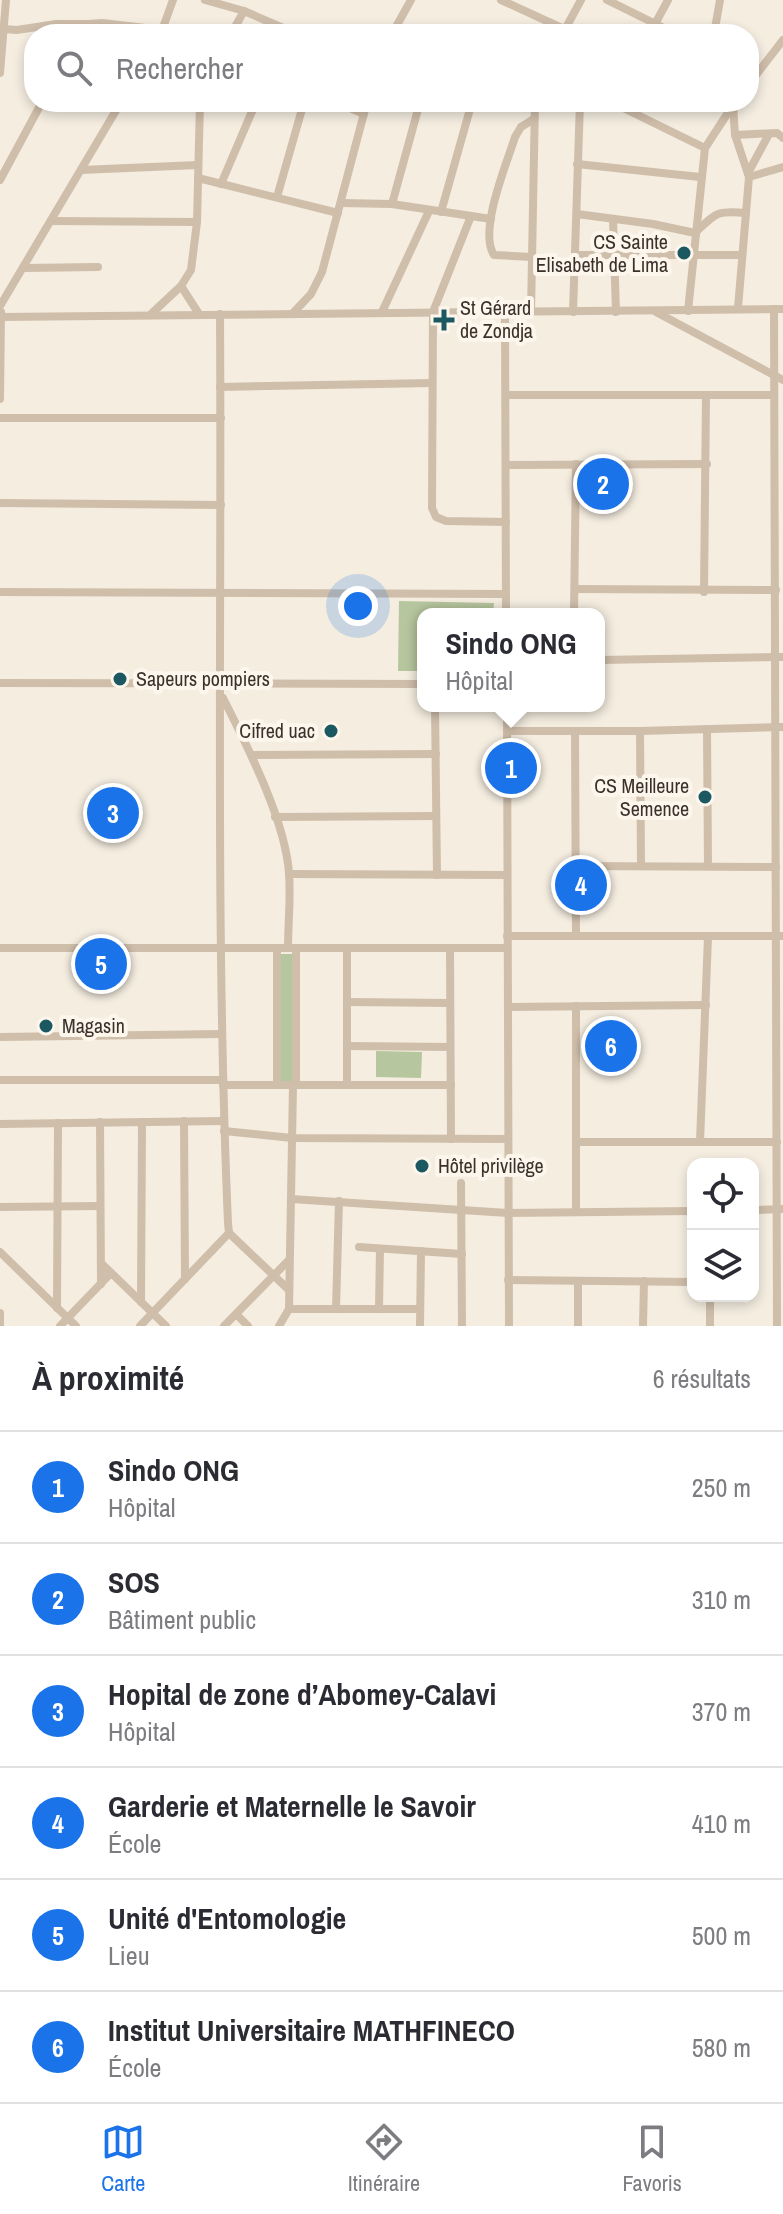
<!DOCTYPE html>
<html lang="fr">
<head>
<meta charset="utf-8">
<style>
  :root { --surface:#fff; --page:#f2f2f3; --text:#2b2b33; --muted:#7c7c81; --line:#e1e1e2; --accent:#1a73e8 }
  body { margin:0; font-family:"Archivo Narrow",sans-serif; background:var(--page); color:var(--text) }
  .controls { position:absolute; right:24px; bottom:24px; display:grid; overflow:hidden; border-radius:16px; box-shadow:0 4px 12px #0003 }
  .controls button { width:72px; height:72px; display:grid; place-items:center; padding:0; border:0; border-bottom:2px solid var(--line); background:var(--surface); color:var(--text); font:40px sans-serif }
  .you { position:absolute; left:358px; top:606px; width:28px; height:28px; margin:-20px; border:6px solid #fff; border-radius:50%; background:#1a73e8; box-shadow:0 0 0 12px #1a73e833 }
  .badge { display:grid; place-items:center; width:52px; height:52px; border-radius:50%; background:var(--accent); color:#fff; font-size:26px; font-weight:700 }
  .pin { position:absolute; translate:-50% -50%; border:4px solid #fff; box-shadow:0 2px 8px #0006 }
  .popup { position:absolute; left:417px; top:608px; width:188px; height:104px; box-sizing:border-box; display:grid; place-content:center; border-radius:16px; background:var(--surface); filter:drop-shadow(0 2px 6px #0005); font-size:26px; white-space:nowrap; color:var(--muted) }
  .popup b { font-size:30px; color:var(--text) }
  .popup::after { content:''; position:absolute; left:50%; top:100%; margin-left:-16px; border:16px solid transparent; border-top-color:var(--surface) }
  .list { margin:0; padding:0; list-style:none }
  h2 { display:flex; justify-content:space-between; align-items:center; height:104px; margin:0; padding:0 32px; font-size:34px }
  h2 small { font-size:26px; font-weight:400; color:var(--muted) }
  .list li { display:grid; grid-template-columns:52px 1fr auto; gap:24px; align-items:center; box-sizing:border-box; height:112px; padding:0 32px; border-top:2px solid var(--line) }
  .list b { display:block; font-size:30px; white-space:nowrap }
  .list p { margin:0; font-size:26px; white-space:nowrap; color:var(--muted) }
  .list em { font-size:26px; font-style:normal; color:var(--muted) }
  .icon { flex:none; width:44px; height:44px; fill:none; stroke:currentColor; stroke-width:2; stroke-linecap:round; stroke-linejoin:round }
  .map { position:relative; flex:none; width:783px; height:1326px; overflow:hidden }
  .search { position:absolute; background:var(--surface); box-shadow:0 4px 12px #0003; left:24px; right:24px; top:24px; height:88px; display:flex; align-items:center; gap:20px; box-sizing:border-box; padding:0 28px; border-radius:32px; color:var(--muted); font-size:30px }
  .sheet { height:776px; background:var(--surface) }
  nav { display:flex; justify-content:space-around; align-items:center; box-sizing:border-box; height:112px; border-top:2px solid var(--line); background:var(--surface); font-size:22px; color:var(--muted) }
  nav a { display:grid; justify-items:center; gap:4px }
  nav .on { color:var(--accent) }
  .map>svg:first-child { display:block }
  .park { fill:#b6c69e }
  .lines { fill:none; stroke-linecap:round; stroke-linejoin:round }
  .minor { stroke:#cfbeaa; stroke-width:8 }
  .poi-dot { fill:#1b5862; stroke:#fcf6ed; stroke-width:3 }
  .labels { text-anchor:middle; stroke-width:8; stroke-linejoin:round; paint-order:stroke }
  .poi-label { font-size:20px; fill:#3c312a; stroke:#fcf6ed; text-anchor:start }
</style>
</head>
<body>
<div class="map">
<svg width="783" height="1326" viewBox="0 0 783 1326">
  <rect width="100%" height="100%" fill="#f5ede0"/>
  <!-- park -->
  <g class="park">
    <path d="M 399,601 L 494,603 L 493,614 L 423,614 L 423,671 L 398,671 Z"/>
    <path d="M 279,954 L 294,954 L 294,1081 L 278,1081 Z"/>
    <path d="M 376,1051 L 422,1052 L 421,1078 L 376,1077 Z"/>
  </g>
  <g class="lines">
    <!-- minor -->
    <g class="minor">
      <path d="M 205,0 L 244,11 L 297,34"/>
      <path d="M 501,0 L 575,34"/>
      <path d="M 607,0 L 676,34"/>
      <path d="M 655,24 L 668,0"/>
      <path d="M 4,29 L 17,30 L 56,24 L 89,24"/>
      <path d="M 161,33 L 173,0"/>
      <path d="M 563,33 L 581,0"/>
      <path d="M 79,34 L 89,24 L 102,23 L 163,30"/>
      <path d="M 231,34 L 244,11"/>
      <path d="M 392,34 L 411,0"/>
      <path d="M 714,34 L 720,0"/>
      <path d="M 0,73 L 6,0"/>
      <path d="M 749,84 L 783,40"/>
      <path d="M 336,102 L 364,114"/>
      <path d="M 611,102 L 705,148"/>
      <path d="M 733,105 L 735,135 L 749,177 L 738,308"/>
      <path d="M 735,135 L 777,133 L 783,138"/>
      <path d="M 577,164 L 700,177"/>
      <path d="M 81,170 L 198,165"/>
      <path d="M 748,173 L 769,134"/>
      <path d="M 749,177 L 783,167"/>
      <path d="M 198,178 L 338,213"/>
      <path d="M 0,180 L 42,102"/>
      <path d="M 221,184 L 256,102"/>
      <path d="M 277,197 L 304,102"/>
      <path d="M 341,203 L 392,204 L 491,219"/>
      <path d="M 392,204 L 420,102"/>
      <path d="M 441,212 L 472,102"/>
      <path d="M 577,214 L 653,224 L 695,233 C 716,213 716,210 746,213"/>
      <path d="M 471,216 L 433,312 L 432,508 L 436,517 L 446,521 L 506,522"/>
      <path d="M 613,219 L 616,312"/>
      <path d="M 51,221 L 197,222"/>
      <path d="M 575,255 L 742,255"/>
      <path d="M 532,257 L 494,255 C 478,231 507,163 515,137 L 521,127 L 534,119"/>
      <path d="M 23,268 L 98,267"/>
      <path d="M 181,286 L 199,314"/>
      <path d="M 0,306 L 121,102"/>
      <path d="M 774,309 L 777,1326"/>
      <path d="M 688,311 L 705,148 L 735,102"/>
      <path d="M 382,312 L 429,211"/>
      <path d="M 505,312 L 506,614"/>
      <path d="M 531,312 L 535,102"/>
      <path d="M 573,312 L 580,102"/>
      <path d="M 656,312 L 783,380"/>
      <path d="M 293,313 L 311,294 L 322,272 L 367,102"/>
      <path d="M 220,314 C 222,617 215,920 228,1223 L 229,1233 L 289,1290"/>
      <path d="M 150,315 L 181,286 L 191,270 L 197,222 L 200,102"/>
      <path d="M 0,317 L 783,309"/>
      <path d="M 220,387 L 432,383"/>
      <path d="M 506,395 L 774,395"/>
      <path d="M 0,399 L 1,312"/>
      <path d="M 0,418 L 221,418"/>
      <path d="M 506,465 L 707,464"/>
      <path d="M 0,503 L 221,505"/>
      <path d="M 575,589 L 776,590"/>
      <path d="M 0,592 L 506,594"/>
      <path d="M 704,592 L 706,396"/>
      <path d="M 574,614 L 576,464"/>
      <path d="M 599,660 L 783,657"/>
      <path d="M 0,683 L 423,684"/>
      <path d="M 223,698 C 247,746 285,819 289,873 C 291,898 288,923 288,948"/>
      <path d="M 435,706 L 437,875"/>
      <path d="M 507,706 L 509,1326"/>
      <path d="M 707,729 L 708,866"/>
      <path d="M 507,731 L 640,731 L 783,727"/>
      <path d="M 575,731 L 576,936"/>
      <path d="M 640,731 L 641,865"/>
      <path d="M 252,755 L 436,754"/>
      <path d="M 275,817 L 436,816"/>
      <path d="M 576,866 L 776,867"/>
      <path d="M 289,874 L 507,875"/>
      <path d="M 507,936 L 783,936"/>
      <path d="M 0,948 L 507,948"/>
      <path d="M 277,948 L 277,1085"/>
      <path d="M 296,948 L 296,1085"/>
      <path d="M 347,948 L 347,1084"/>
      <path d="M 450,948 L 451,1139"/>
      <path d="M 348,1002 L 450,1003"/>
      <path d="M 576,1006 L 576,1212"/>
      <path d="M 508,1007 L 706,1005"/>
      <path d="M 0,1037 L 222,1034"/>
      <path d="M 347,1046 L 450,1047"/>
      <path d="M 0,1080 L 223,1080"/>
      <path d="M 223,1085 L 451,1085"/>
      <path d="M 184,1121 L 185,1279"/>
      <path d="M 100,1122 L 101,1284"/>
      <path d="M 0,1124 L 224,1121"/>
      <path d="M 224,1131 L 292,1138 L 508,1139"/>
      <path d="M 576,1142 L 777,1142"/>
      <path d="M 700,1142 L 708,937"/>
      <path d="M 461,1183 L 462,1326"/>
      <path d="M 291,1199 L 508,1213 L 693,1211"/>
      <path d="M 0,1207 L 100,1206"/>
      <path d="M 753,1210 L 783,1209"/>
      <path d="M 359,1247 L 462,1254"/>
      <path d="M 0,1252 L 76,1326"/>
      <path d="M 101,1263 L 166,1326"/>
      <path d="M 508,1280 L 693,1282"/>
      <path d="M 578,1281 L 578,1326"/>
      <path d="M 141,1302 L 142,1122"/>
      <path d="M 57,1308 L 58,1123"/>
      <path d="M 289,1309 L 420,1309"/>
      <path d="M 336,1309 L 339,1201"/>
      <path d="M 379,1309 L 380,1249"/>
      <path d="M 0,1313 L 0,1326"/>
      <path d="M 236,1314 L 248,1326"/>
      <path d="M 60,1326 L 111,1273"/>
      <path d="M 140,1326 L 229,1233"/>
      <path d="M 224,1326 L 289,1260"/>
      <path d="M 279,1326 L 289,1309 L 293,1085"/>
      <path d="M 420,1326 L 421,1251"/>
      <path d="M 643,1326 L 644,1281"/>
      <path d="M 710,1326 L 710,1296"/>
    </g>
  </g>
  <!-- markers -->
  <g class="poi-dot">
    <circle cx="684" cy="253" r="8"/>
    <path d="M440 308h8v8h8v8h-8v8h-8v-8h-8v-8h8z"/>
    <circle cx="120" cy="679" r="8"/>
    <circle cx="331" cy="731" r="8"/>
    <circle cx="705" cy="797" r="8"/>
    <circle cx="46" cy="1026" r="8"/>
    <circle cx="422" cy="1166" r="8"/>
  </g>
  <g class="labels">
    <!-- poi labels -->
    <g class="poi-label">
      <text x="668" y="249" text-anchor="end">CS Sainte<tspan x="668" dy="23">Elisabeth de Lima</tspan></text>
      <text x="460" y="315">St Gérard<tspan x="460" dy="23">de Zondja</tspan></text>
      <text x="136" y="686">Sapeurs pompiers</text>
      <text x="315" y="738" text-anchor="end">Cifred uac</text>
      <text x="689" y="793" text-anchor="end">CS Meilleure<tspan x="689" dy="23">Semence</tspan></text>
      <text x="62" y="1033">Magasin</text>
      <text x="438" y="1173">Hôtel privilège</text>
    </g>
  </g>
</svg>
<div class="controls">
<button><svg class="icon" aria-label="locate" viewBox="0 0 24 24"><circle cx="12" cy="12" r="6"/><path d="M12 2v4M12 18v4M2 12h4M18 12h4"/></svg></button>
<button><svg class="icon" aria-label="layers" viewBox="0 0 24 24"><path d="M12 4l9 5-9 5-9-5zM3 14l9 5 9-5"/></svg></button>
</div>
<div class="you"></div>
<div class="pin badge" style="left:511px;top:768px">1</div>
<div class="popup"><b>Sindo ONG</b>Hôpital</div>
<div class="pin badge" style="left:603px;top:484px">2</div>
<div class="pin badge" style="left:113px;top:813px">3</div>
<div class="pin badge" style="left:581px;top:885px">4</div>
<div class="pin badge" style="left:101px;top:964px">5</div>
<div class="pin badge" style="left:611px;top:1046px">6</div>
<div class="search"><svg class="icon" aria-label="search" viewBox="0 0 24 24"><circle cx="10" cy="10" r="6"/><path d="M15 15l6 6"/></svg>Rechercher</div>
</div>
<section class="sheet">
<h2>À proximité<small>6 résultats</small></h2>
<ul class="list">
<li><span class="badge">1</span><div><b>Sindo ONG</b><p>Hôpital</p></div><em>250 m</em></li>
<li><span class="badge">2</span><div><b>SOS</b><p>Bâtiment public</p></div><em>310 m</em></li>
<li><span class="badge">3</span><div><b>Hopital de zone d’Abomey-Calavi</b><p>Hôpital</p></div><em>370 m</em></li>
<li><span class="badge">4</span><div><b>Garderie et Maternelle le Savoir</b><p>École</p></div><em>410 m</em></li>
<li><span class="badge">5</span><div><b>Unité d'Entomologie</b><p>Lieu</p></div><em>500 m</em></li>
<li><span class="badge">6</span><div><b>Institut Universitaire MATHFINECO</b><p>École</p></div><em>580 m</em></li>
</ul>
</section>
<nav>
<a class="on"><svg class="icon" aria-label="map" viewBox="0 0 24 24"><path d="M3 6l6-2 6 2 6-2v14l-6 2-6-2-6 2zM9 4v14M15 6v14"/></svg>Carte</a>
<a><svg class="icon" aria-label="directions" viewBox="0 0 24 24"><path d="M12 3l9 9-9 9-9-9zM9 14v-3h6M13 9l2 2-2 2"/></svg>Itinéraire</a>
<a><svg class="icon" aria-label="saved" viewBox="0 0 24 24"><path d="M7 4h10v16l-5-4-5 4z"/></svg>Favoris</a>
</nav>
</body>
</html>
